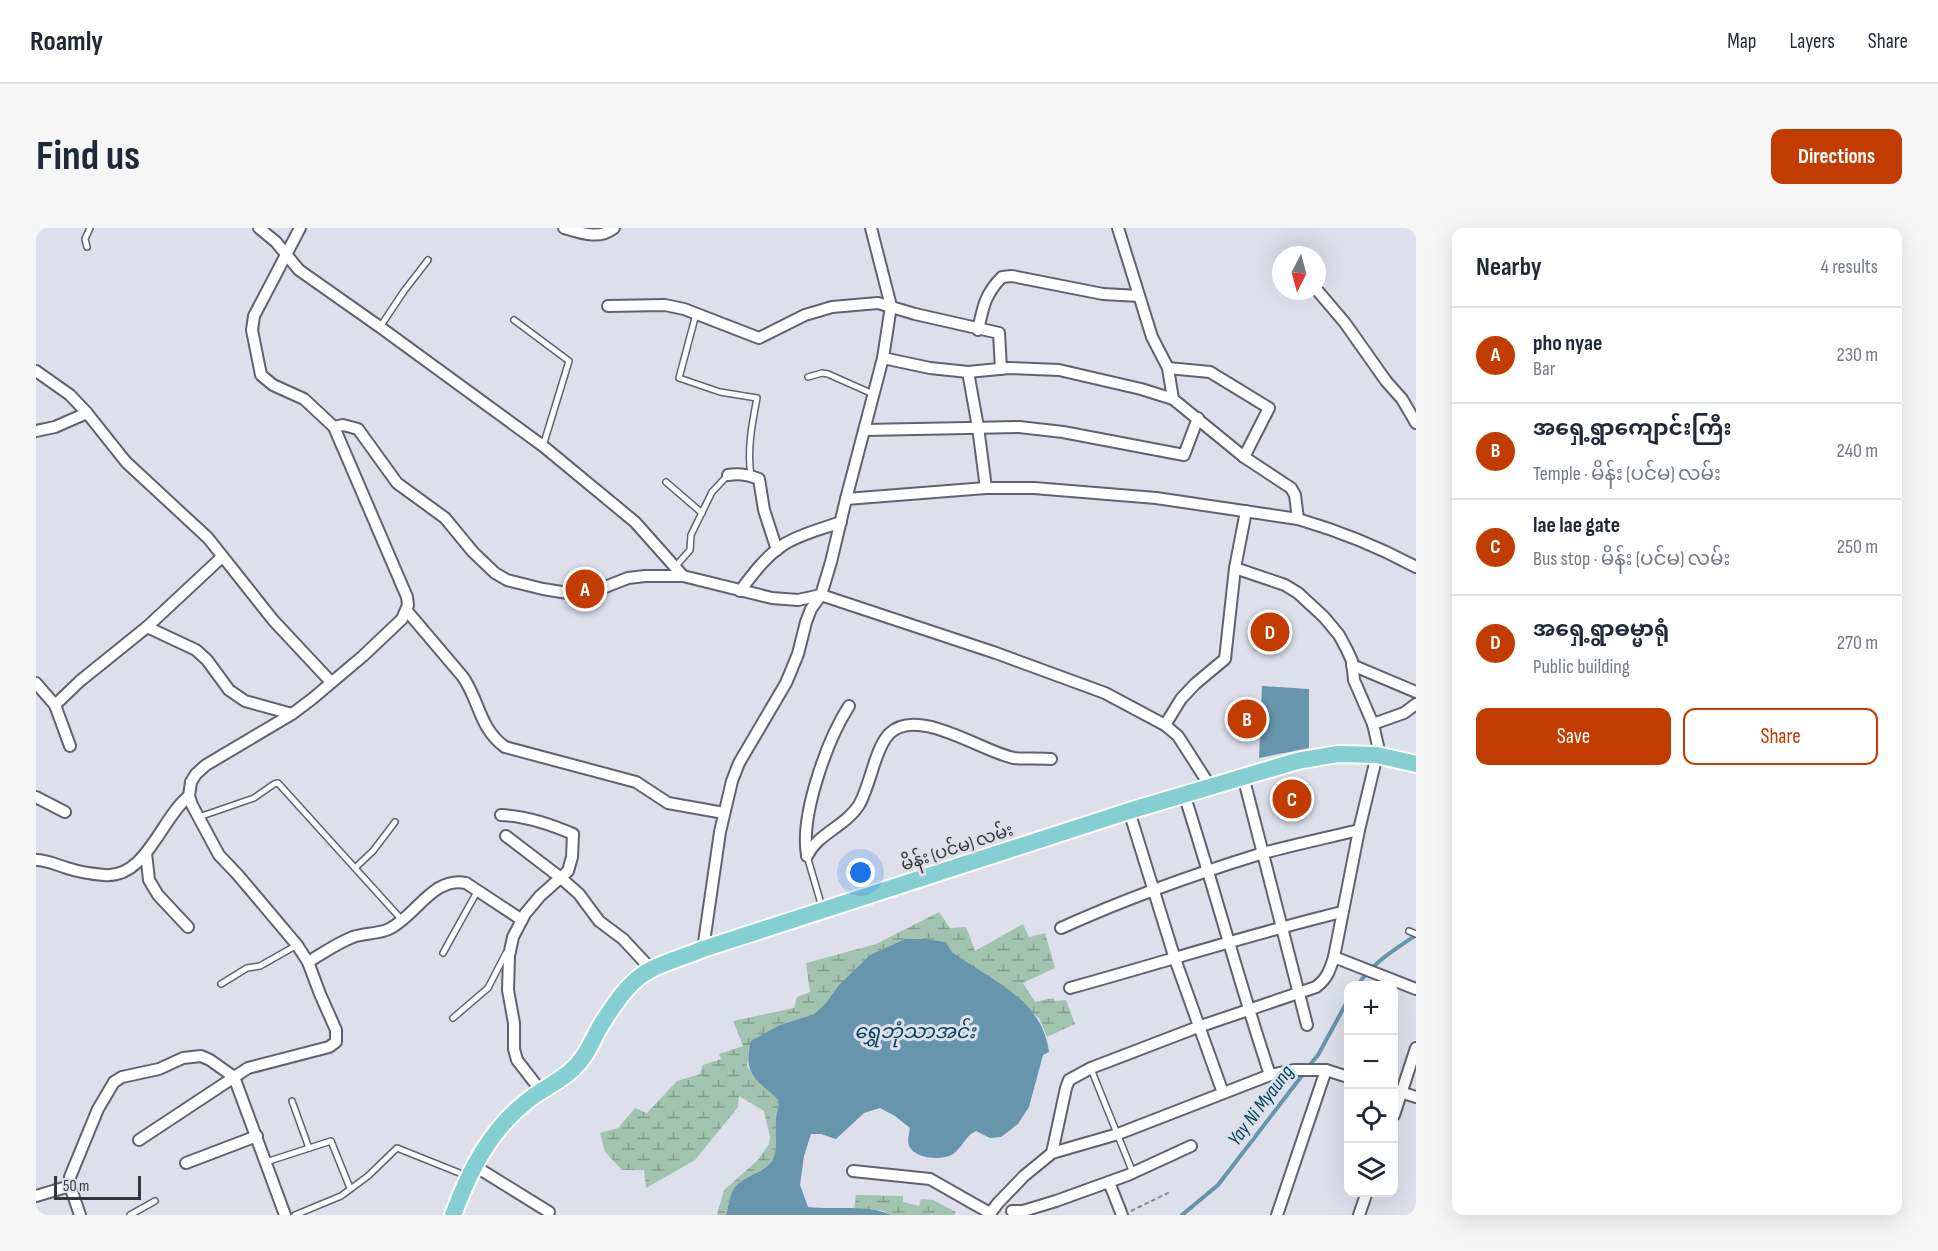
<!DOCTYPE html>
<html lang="en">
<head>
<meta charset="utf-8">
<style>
  :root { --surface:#fff; --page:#f6f6f7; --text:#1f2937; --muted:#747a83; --line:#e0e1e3; --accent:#c23c00 }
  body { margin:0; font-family:"Sofia Sans Condensed","Noto Sans Myanmar",sans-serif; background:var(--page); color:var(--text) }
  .controls { position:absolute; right:18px; bottom:18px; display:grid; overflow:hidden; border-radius:12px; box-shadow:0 6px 24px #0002 }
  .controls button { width:54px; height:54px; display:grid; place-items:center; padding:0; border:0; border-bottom:2px solid var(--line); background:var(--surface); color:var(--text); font:30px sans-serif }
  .compass { position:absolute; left:1236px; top:18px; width:54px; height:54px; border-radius:50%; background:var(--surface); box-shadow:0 6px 24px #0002; rotate:186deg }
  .scale { position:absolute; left:18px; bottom:15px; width:87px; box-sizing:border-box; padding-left:6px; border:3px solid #35373b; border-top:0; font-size:16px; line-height:21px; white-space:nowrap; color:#35373b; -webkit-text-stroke:4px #dde0eb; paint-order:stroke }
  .you { position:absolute; left:825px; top:645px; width:21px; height:21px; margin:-15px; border:4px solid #fff; border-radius:50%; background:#1a73e8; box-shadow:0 0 0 9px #1a73e833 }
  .badge { display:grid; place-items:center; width:39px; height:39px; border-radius:50%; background:var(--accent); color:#fff; font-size:20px; font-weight:700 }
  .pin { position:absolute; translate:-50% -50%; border:3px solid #fff; box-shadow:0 2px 6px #0006 }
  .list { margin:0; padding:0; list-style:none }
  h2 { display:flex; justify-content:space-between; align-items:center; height:78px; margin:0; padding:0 24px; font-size:26px }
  h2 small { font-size:20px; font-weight:400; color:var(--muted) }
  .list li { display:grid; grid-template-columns:39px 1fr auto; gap:18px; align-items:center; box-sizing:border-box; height:96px; padding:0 24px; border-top:2px solid var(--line) }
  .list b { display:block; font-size:22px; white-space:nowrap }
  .list p { margin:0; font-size:20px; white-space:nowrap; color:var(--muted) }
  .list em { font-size:20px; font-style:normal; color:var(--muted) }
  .actions { display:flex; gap:12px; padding:18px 24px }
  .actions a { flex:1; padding:14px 0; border:2px solid var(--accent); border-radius:12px; text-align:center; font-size:21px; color:var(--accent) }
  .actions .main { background:var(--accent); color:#fff }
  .icon { flex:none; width:33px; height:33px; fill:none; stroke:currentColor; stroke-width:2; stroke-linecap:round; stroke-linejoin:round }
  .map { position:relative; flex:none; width:1380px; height:987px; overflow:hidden; border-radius:12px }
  header { display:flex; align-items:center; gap:36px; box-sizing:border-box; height:84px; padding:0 30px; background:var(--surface); border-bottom:2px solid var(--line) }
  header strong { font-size:28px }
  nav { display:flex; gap:33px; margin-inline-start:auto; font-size:21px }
  .intro { display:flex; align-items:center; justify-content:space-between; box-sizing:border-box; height:144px; padding:0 36px }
  h1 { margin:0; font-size:42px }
  .button { padding:15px 27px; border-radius:12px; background:var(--accent); color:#fff; font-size:21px; font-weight:700 }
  main { display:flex; gap:36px; padding:0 36px }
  aside { flex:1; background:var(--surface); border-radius:12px; box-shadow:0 6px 24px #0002 }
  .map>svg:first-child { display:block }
  .wetland { fill:url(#wetland-marsh) }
  .water { fill:#6795ac }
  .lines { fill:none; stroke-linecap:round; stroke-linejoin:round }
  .stream { stroke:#6795ac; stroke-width:4 }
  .service-casing { stroke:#60636d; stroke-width:8 }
  .minor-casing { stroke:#60636d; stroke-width:14 }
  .primary-casing { stroke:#fff; stroke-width:20 }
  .path { stroke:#86888f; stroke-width:2; stroke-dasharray:4.5 3; stroke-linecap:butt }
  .service { stroke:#fff; stroke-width:5 }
  .minor { stroke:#fff; stroke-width:10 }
  .primary { stroke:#85ced2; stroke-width:16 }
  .labels { text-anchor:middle; stroke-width:6; stroke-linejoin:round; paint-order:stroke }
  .street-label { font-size:18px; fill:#35373b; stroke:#dde0eb }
  .water-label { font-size:20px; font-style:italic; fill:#01445c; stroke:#dde0eb }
</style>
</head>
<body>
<header>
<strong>Roamly</strong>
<nav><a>Map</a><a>Layers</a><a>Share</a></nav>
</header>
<div class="intro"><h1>Find us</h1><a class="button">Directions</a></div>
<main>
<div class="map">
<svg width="1380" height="987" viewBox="0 0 1380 987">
  <defs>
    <pattern id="wetland-marsh" width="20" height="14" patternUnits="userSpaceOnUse" patternTransform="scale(1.5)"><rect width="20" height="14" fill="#a1c3af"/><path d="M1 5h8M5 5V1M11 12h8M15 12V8" fill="none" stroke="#849f90"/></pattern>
  </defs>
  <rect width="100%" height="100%" fill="#dde0eb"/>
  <!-- wetland -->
  <g class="wetland">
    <path d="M 903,684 L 914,700 L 930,699 L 939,723 L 987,696 L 993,709 L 1009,705 L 1019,740 L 987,755 L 999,774 L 1017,770 L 1019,773 L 1030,772 L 1039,796 L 1011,809 L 1003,790 L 916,724 L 910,714 L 869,711 L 834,727 L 804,757 L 790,775 L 778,786 L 744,797 L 713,821 L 711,838 L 717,848 L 743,873 C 743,880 740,884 740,891 C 738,904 743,921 736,933 C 726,947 703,948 696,964 C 693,971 692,980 690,987 L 681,987 L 688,962 L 721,933 L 733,916 L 734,909 L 728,883 L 703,868 L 702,879 L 659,932 L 610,960 L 608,942 L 586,942 L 569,924 L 564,905 L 582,900 L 599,880 L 611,885 L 641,853 L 664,846 L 667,837 L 685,831 L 683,826 L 707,818 L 697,793 L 758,780 L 761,769 L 774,764 L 770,735 L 840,716 Z"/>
    <path d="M 820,967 L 867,968 L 867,974 L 883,978 L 885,971 L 897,972 L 920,984 L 918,987 L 855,987 L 845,982 L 818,981 Z"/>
  </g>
  <!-- water -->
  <g class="water">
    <path d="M 1226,458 L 1273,461 L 1273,520 L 1223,530 Z"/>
    <path d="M 869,711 L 887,711 L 910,714 L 916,724 C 955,753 1006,770 1013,824 L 1007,827 L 993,879 L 982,896 L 965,909 L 954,910 L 940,903 C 929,908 926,920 917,926 C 906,933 879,931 873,918 C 871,912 873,906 874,900 L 859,888 L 844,880 L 828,885 L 800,911 L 785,906 L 775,906 L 768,928 L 764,957 L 772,979 C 797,982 834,976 855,987 L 690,987 C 692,980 693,971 696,964 C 703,948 726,947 736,933 C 743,921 738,904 740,891 C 740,885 743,880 743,873 C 721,851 706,848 715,813 L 744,797 L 778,786 L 790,775 L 803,757 L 834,727 Z"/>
  </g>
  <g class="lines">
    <!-- stream -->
    <g class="stream">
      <path d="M 1321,758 C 1336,735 1358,722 1380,707"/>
      <path d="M 1272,839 L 1282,827 L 1312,772"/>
      <path d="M 1146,987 L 1182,957 L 1268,845"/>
    </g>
    <!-- service casing -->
    <g class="service-casing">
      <g id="service">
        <path d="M 51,19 L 49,11 L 54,0"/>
        <path d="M 660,86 L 643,150 L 684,164 L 721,170 C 716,196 711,221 715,248"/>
        <path d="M 478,92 L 533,133 L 507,218"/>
        <path d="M 344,99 L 368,63 L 392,32"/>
        <path d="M 772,149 L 786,145 L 792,146 L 837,166"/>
        <path d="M 630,254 L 666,285"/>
        <path d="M 639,339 L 654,322 L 655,307 L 676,264 L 692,247"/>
        <path d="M 163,589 L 218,570 L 238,556 L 242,555 L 366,692"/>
        <path d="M 771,628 L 786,679"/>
        <path d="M 319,640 L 337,623 L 359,594"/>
        <path d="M 1373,703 L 1380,706"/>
        <path d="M 407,725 L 442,662"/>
        <path d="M 185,756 L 211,740 L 224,738 L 261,717"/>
        <path d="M 417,790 L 452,760 L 470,725"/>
        <path d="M 1055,841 L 1097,945"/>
        <path d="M 256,873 L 273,920"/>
        <path d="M 230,934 L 295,913 L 314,960"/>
        <path d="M 94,987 L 119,973"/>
        <path d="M 259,987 L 305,968 L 332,948 L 361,920 L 431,948"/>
      </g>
    </g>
    <!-- minor casing -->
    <g class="minor-casing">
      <g id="minor">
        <path d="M 223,0 L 240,14 L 263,42 L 344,99 L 507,218 L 599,294 L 647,348 L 736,370 L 762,372 L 785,367 L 960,425 L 1069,465 L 1129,497 L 1142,508 L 1174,558"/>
        <path d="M 528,0 C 545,5 563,12 578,0"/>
        <path d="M 1082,0 L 1116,109 L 1132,140 L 1137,171 L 1208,229 L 1255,260 L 1259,267 L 1262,291"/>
        <path d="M 1281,62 L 1309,95 L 1350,153 L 1366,171 L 1380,195"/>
        <path d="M 572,78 L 629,77 L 648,81 L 723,110 L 769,87 L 796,79 L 842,75 L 879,86 L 963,105 L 965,141"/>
        <path d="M 942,102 C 947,79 949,66 966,49 L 976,48 L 1067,66 L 1103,68"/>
        <path d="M 847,130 L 894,140 L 932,144 L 973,140 L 1023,142 L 1105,161 L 1137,171"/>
        <path d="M 1132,140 L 1174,144 L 1233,180 L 1208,229"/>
        <path d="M 0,143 L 34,167 L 51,185 L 90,234 L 172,310 L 237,392 L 295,454"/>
        <path d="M 932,144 L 942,199 L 950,260"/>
        <path d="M 298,199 L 307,197 L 322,201 L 361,255 L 409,290 L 437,324 L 459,345 L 471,352 L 507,361 L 538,366 L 559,363 L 592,350 L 609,348 L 647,348"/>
        <path d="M 829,202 L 983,199 L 1027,204 L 1148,227 L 1162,190"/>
        <path d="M 0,203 L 19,199 L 51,185"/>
        <path d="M 692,247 C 703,245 713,247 723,251 L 728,282 L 741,322"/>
        <path d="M 810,271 L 950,260 L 998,260 L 1120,270 L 1262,291 C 1303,303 1343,319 1380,339"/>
        <path d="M 1210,283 L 1199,340 L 1249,357 L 1262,365 L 1288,389 L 1303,407 L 1311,422 L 1316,433 L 1318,452 L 1337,496 L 1342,518 L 1341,527 L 1323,602 L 1298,729 L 1380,761"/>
        <path d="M 704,363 C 716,347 730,328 747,317 C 764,306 786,301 805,294"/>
        <path d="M 371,383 L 427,449 C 444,474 443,500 469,519 L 600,554 L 632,575 L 688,585"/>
        <path d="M 111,399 L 160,422 L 171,432 L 193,462 L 209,473 L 256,486"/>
        <path d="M 1316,437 L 1380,464"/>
        <path d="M 0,455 L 19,477 L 34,518"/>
        <path d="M 19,477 L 44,453 L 111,399 L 186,329"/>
        <path d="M 1337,496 L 1368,485 L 1380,476"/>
        <path d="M 1129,497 L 1145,471 L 1159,456 L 1189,431 L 1199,340"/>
        <path d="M 1207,548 L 1271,797"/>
        <path d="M 1148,566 C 1178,659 1203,754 1234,847"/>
        <path d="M 0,569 L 29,584"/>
        <path d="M 1093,583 L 1139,731 L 1187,865"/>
        <path d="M 465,587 C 491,588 514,596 537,606 L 536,629 L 532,643 L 504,668 L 489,686 L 477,709 L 473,728 L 472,762 L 478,795 L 478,821 L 481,832 L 505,863"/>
        <path d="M 470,608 L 525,650 L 543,666 L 563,693 L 587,711 L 615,741"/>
        <path d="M 110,625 L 113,652 L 122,667 L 152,699"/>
        <path d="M 771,627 C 764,588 791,512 813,478"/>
        <path d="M 771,628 C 782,605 809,599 823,577 C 834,558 839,521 853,506 C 881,477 946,524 978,530 C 990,531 1003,530 1015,531"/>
        <path d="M 0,632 C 11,632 21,637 31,640 C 43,644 56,646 68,647 C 110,651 125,590 153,568"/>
        <path d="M 1025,700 C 1089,671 1156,647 1224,626 C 1256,617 1290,610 1323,602"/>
        <path d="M 667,721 L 684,604 L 696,553 L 703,535 L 750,455 L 762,426 L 770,394 L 775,381 L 785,367 L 795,334 L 810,271 L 847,130 L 855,78 L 835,0"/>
        <path d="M 272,734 C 286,726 301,715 317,709 C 329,705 342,706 353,701 C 380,688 397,648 430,655 L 486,692"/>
        <path d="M 1034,760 C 1125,735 1215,706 1306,684"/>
        <path d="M 1358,862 L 1380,869"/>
        <path d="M 1358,887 L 1380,820"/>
        <path d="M 103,912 L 212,840 L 293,819 L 300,814 L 300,802 L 284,766 L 272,734 L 261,717 L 202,647 L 183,627 L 156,577 L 153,568 L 155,554 L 160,546 L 170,537 L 256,486 L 276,471 L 327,428 L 366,391 L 372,377 L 371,369 L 298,199 L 268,171 L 237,157 L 225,147 L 216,102 L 218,88 L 264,0"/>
        <path d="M 1016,925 L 1030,860 L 1033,852 L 1055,840 L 1162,799 L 1280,759 C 1291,751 1294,742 1298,729"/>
        <path d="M 150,935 L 221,908"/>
        <path d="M 437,937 L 513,984"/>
        <path d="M 817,943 L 894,951 L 954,985"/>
        <path d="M 1073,954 L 1086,987"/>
        <path d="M 0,968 L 34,958"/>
        <path d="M 976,983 L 987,983 L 1020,973 L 1092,947 L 1155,918"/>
        <path d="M 44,987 L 34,958 L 34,949 L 62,881 L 78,854 L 86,849 L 123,841 L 147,830 L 165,828 L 174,832 L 198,849 L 249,987"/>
        <path d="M 953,987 L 962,975 L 988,948 L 1016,925 L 1082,906 L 1234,847 L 1258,842 L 1290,842"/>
        <path d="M 1241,987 L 1290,842 L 1312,849"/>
        <path d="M 1323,987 L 1331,964"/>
      </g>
    </g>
    <!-- primary casing -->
    <g class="primary-casing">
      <path id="primary" d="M 417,987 C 433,944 453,903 490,874 C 505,861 524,854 538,840 C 551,828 556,812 565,797 C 577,778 594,751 616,741 C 632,733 651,728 667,721 L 1093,583 L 1261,533 L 1302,526 L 1341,527 L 1380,536"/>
    </g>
    <!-- path -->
    <path class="path" d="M 1095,983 L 1134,964"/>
    <!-- service -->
    <use href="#service" class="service"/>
    <!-- minor -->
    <use href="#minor" class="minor"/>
    <!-- primary -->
    <use href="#primary" class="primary"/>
  </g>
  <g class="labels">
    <!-- street labels -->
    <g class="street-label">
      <text transform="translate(921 619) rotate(-18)" y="6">မိန်း (ပင်မ) လမ်း</text>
    </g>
    <!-- water labels -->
    <g class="water-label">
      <text x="879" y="810">ရွှေဘုံသာအင်း</text>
      <text transform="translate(1224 877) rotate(-53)" y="7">Yay Ni Myaung</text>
    </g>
  </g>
</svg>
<div class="controls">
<button>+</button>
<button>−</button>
<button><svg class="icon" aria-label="locate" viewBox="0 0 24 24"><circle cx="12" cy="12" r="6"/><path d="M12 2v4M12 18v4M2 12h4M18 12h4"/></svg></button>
<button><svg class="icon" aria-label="layers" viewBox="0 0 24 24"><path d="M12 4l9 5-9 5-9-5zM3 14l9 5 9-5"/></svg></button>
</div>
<svg class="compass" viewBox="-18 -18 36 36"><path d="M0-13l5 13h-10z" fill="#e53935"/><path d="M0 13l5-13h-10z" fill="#747a83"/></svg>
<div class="scale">50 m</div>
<div class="you"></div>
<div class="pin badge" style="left:549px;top:361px">A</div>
<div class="pin badge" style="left:1211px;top:491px">B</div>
<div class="pin badge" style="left:1256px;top:571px">C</div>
<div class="pin badge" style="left:1234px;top:404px">D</div>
</div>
<aside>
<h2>Nearby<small>4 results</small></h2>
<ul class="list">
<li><span class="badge">A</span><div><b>pho nyae</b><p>Bar</p></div><em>230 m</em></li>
<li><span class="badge">B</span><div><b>အရှေ့ရွာကျောင်းကြီး</b><p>Temple · မိန်း (ပင်မ) လမ်း</p></div><em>240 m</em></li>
<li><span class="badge">C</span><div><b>lae lae gate</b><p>Bus stop · မိန်း (ပင်မ) လမ်း</p></div><em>250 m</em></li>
<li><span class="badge">D</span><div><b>အရှေ့ရွာဓမ္မာရုံ</b><p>Public building</p></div><em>270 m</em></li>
</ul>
<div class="actions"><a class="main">Save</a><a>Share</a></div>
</aside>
</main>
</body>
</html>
